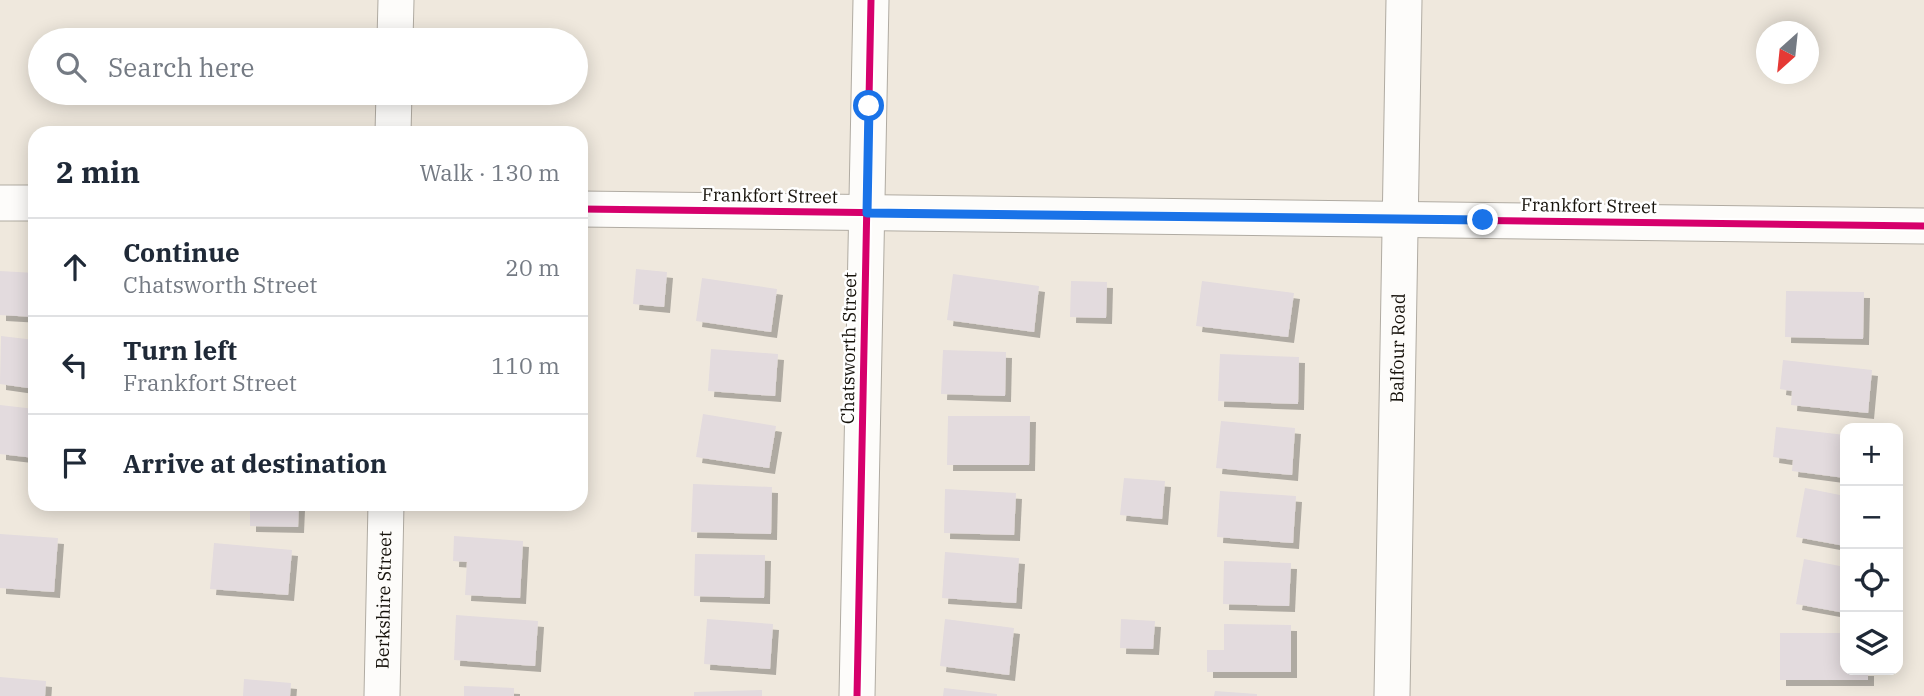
<!DOCTYPE html>
<html lang="en">
<head>
<meta charset="utf-8">
<style>
  :root { --surface:#fff; --page:#f6f6f7; --text:#1f2937; --muted:#747a83; --line:#e0e1e3 }
  body { margin:0; font-family:"IBM Plex Serif",serif; background:var(--page); color:var(--text) }
  .controls { position:absolute; right:21px; bottom:21px; display:grid; overflow:hidden; border-radius:14px; box-shadow:0 4px 18px #0003 }
  .controls button { width:63px; height:63px; display:grid; place-items:center; padding:0; border:0; border-bottom:2px solid var(--line); background:var(--surface); color:var(--text); font:35px sans-serif }
  .compass { position:absolute; left:1756px; top:21px; width:63px; height:63px; border-radius:50%; background:var(--surface); box-shadow:0 4px 18px #0003; rotate:207deg }
  .stop { position:absolute; width:21px; height:21px; margin:-16px; border:5px solid #1a73e8; border-radius:50%; background:#fff }
  .stop.end { background:#1a73e8; border-color:#fff; box-shadow:0 2px 7px #0008 }
  .list { margin:0; padding:0; list-style:none }
  h2 { display:flex; justify-content:space-between; align-items:center; height:91px; margin:0; padding:0 28px; font-size:30px }
  h2 small { font-size:23px; font-weight:400; color:var(--muted) }
  .list li { display:grid; grid-template-columns:46px 1fr auto; gap:21px; align-items:center; box-sizing:border-box; height:98px; padding:0 28px; border-top:2px solid var(--line) }
  .list b { display:block; font-size:26px; white-space:nowrap }
  .list p { margin:0; font-size:23px; white-space:nowrap; color:var(--muted) }
  .list em { font-size:23px; font-style:normal; color:var(--muted) }
  .icon { flex:none; width:38px; height:38px; fill:none; stroke:currentColor; stroke-width:2; stroke-linecap:round; stroke-linejoin:round }
  .map { position:relative; flex:none; width:1924px; height:696px; overflow:hidden }
  .search { position:absolute; background:var(--surface); box-shadow:0 4px 18px #0003; left:28px; top:28px; width:560px; height:77px; display:flex; align-items:center; gap:18px; box-sizing:border-box; padding:0 24px; border-radius:38px; color:var(--muted); font-size:26px }
  .panel { position:absolute; background:var(--surface); box-shadow:0 4px 18px #0003; left:28px; top:126px; width:560px; height:385px; border-radius:21px }
  .map>svg:first-child { display:block }
  .building { fill:#e3dbde; filter:url(#shadow) }
  .lines { fill:none; stroke-linecap:round; stroke-linejoin:round }
  .street-casing { stroke:#b0aba2; stroke-width:37 }
  .street { stroke:#fdfcfa; stroke-width:35 }
  .cycleway-casing { stroke:#fff; stroke-width:11 }
  .cycleway { stroke:#d6006c; stroke-width:7 }
  .route { stroke:#1a73e8; stroke-width:9 }
  .labels { text-anchor:middle; stroke-width:5; stroke-linejoin:round; paint-order:stroke }
  .street-label { font-size:18px; fill:#15110a; stroke:#fff }
</style>
</head>
<body>
<div class="map">
<svg width="1924" height="696" viewBox="0 0 1924 696">
  <defs>
    <filter id="shadow"><feDropShadow dx="6" dy="6" stdDeviation="0" flood-color="#0004"/></filter>
  </defs>
  <rect width="100%" height="100%" fill="#efe8dd"/>
  <!-- building -->
  <g class="building">
    <path d="M 636,269 L 667,272 L 664,307 L 633,304 Z"/>
    <path d="M 0,271 L 35,273 L 35,317 L 0,315 Z"/>
    <path d="M 953,274 L 1039,286 L 1034,332 L 947,320 Z"/>
    <path d="M 702,278 L 777,289 L 771,332 L 696,321 Z"/>
    <path d="M 1071,281 L 1107,282 L 1106,318 L 1070,317 Z"/>
    <path d="M 1202,281 L 1294,293 L 1288,337 L 1196,326 Z"/>
    <path d="M 1786,291 L 1864,292 L 1863,339 L 1785,337 Z"/>
    <path d="M 1,336 L 35,340 L 35,389 L 0,384 Z"/>
    <path d="M 711,349 L 778,354 L 775,396 L 708,391 Z"/>
    <path d="M 943,350 L 1006,352 L 1005,396 L 941,394 Z"/>
    <path d="M 1220,354 L 1299,357 L 1298,404 L 1218,401 Z"/>
    <path d="M 1783,360 L 1872,370 L 1868,413 L 1791,405 L 1792,391 L 1780,389 Z"/>
    <path d="M 0,405 L 35,409 L 35,458 L 0,454 Z"/>
    <path d="M 703,414 L 776,426 L 769,468 L 696,457 Z"/>
    <path d="M 948,416 L 1030,416 L 1029,465 L 947,465 Z"/>
    <path d="M 1221,421 L 1295,428 L 1292,475 L 1216,468 Z"/>
    <path d="M 1776,427 L 1845,435 L 1845,478 L 1792,471 L 1793,460 L 1773,457 Z"/>
    <path d="M 1124,478 L 1165,481 L 1162,519 L 1120,515 Z"/>
    <path d="M 693,484 L 772,487 L 771,534 L 691,532 Z"/>
    <path d="M 1805,488 L 1845,496 L 1845,546 L 1796,537 Z"/>
    <path d="M 945,489 L 1016,493 L 1014,535 L 944,533 Z"/>
    <path d="M 1220,491 L 1296,496 L 1293,543 L 1217,537 Z"/>
    <path d="M 250,504 L 299,504 L 298,527 L 250,526 Z"/>
    <path d="M 0,534 L 58,538 L 54,592 L 0,588 Z"/>
    <path d="M 454,536 L 523,541 L 520,598 L 465,595 L 467,562 L 453,561 Z"/>
    <path d="M 214,543 L 292,550 L 288,595 L 210,589 Z"/>
    <path d="M 945,552 L 1019,558 L 1016,603 L 942,598 Z"/>
    <path d="M 695,554 L 765,555 L 764,598 L 694,596 Z"/>
    <path d="M 1804,559 L 1845,567 L 1845,613 L 1796,604 Z"/>
    <path d="M 1224,561 L 1291,563 L 1289,606 L 1223,604 Z"/>
    <path d="M 456,615 L 538,621 L 535,666 L 454,660 Z"/>
    <path d="M 707,619 L 773,624 L 770,669 L 704,664 Z"/>
    <path d="M 945,619 L 1014,628 L 1009,675 L 940,666 Z"/>
    <path d="M 1121,619 L 1155,621 L 1153,649 L 1120,648 Z"/>
    <path d="M 1224,624 L 1291,625 L 1291,672 L 1207,672 L 1207,650 L 1224,650 Z"/>
    <path d="M 1780,633 L 1845,633 L 1845,670 L 1868,670 L 1868,680 L 1780,680 Z"/>
    <path d="M 0,677 L 46,681 L 45,696 L 0,696 Z"/>
    <path d="M 244,679 L 291,683 L 290,696 L 243,696 Z"/>
    <path d="M 464,686 L 514,688 L 514,696 L 464,696 Z"/>
    <path d="M 944,688 L 997,694 L 997,696 L 943,696 Z"/>
    <path d="M 762,690 L 762,696 L 694,696 L 694,692 Z"/>
    <path d="M 1215,691 L 1257,694 L 1257,696 L 1214,696 Z"/>
  </g>
  <g class="lines">
    <!-- street casing -->
    <g class="street-casing">
      <g id="street">
        <path d="M 395,40 L 396,0"/>
        <path d="M 393,133 L 394,93"/>
        <path d="M 0,203 L 35,203"/>
        <path d="M 581,209 L 1924,226"/>
        <path id="s1" d="M 382,696 L 386,504"/>
        <path d="M 857,696 L 871,0"/>
        <path id="s2" d="M 1392,696 L 1404,0"/>
      </g>
    </g>
    <!-- street -->
    <use href="#street" class="street"/>
    <!-- cycleway casing -->
    <g class="cycleway-casing">
      <g id="cycleway">
        <path d="M 581,209 L 1924,226"/>
        <path d="M 857,696 L 871,0"/>
      </g>
    </g>
    <!-- cycleway -->
    <use href="#cycleway" class="cycleway"/>
  </g>
  <g class="lines">
    <!-- route -->
    <path class="route" d="M 869,106 L 867,213 L 1483,220"/>
  </g>
  <g class="labels">
    <!-- street labels -->
    <g class="street-label">
      <text transform="translate(770 196) rotate(1)" y="6">Frankfort Street</text>
      <text transform="translate(1589 206) rotate(1)" y="6">Frankfort Street</text>
      <text transform="translate(849 348) rotate(-89)" y="6">Chatsworth Street</text>
      <text dy="6" stroke="none"><textPath href="#s2" startOffset="348">Balfour Road</textPath></text>
      <text dy="6" stroke="none"><textPath href="#s1" startOffset="96">Berkshire Street</textPath></text>
    </g>
  </g>
</svg>
<div class="controls">
<button>+</button>
<button>−</button>
<button><svg class="icon" aria-label="locate" viewBox="0 0 24 24"><circle cx="12" cy="12" r="6"/><path d="M12 2v4M12 18v4M2 12h4M18 12h4"/></svg></button>
<button><svg class="icon" aria-label="layers" viewBox="0 0 24 24"><path d="M12 4l9 5-9 5-9-5zM3 14l9 5 9-5"/></svg></button>
</div>
<svg class="compass" viewBox="-18 -18 36 36"><path d="M0-13l5 13h-10z" fill="#e53935"/><path d="M0 13l5-13h-10z" fill="#747a83"/></svg>
<div class="stop" style="left:869px;top:106px"></div>
<div class="stop end" style="left:1483px;top:220px"></div>
<div class="search"><svg class="icon" aria-label="search" viewBox="0 0 24 24"><circle cx="10" cy="10" r="6"/><path d="M15 15l6 6"/></svg>Search here</div>
<section class="panel">
<h2>2 min<small>Walk · 130 m</small></h2>
<ul class="list">
<li><svg class="icon" aria-label="ahead" viewBox="0 0 24 24"><path d="M12 20V5M6 11l6-6 6 6"/></svg><div><b>Continue</b><p>Chatsworth Street</p></div><em>20 m</em></li>
<li><svg class="icon" aria-label="left" viewBox="0 0 24 24"><path d="M17 20v-9H6M10 6l-5 5 5 5"/></svg><div><b>Turn left</b><p>Frankfort Street</p></div><em>110 m</em></li>
<li><svg class="icon" aria-label="arrive" viewBox="0 0 24 24"><path d="M6 21V4h12l-3 4 3 4H6"/></svg><div><b>Arrive at destination</b></div></li>
</ul>
</section>
</div>
</body>
</html>
